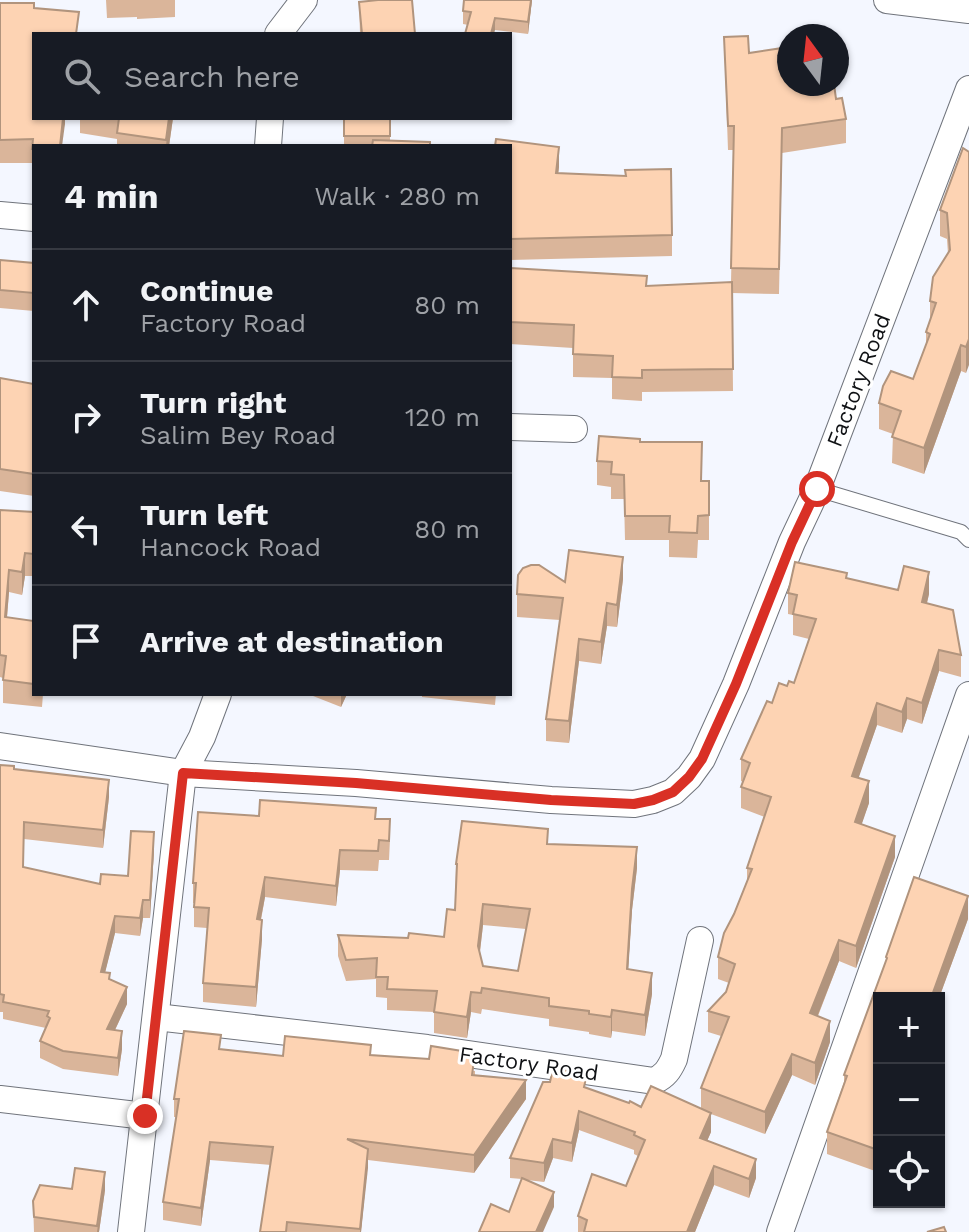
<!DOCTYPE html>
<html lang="en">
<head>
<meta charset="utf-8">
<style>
  :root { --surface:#171b24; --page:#20242c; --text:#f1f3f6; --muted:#9ea1a6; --line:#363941 }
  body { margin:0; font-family:"Work Sans",sans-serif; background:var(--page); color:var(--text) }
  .controls { position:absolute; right:24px; bottom:24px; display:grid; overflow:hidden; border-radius:0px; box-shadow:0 2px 6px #0004 }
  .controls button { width:72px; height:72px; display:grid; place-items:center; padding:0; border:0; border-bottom:2px solid var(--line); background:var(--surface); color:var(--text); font:40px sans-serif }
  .compass { position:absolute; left:777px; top:24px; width:72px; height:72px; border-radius:50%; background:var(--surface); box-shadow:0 2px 6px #0004; rotate:345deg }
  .stop { position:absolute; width:24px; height:24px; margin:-18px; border:6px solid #d93025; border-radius:50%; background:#fff }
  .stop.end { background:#d93025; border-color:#fff; box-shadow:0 2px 8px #0008 }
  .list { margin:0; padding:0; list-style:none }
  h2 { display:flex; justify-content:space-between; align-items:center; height:104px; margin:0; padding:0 32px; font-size:34px }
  h2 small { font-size:26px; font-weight:400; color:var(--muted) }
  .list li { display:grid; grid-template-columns:52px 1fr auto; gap:24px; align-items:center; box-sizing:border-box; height:112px; padding:0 32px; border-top:2px solid var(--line) }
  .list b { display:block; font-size:30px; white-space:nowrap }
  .list p { margin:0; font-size:26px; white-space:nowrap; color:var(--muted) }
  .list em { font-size:26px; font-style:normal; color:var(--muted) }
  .icon { flex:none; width:44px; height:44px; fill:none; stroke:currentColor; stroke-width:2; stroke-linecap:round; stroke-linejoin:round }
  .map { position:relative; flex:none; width:969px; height:1232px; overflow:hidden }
  .search { position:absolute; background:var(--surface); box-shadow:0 2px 6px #0004; left:32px; top:32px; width:480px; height:88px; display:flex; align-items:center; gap:20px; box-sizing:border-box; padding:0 28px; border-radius:0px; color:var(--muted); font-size:30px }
  .panel { position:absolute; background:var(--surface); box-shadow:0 2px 6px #0004; left:32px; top:144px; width:480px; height:552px; border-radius:0px }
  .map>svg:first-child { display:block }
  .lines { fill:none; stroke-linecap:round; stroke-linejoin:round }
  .service-casing { stroke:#70747c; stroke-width:16 }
  .minor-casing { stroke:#70747c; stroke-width:28 }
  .service { stroke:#fff; stroke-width:14 }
  .minor { stroke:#fff; stroke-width:26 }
  .wall { fill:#dab59a; fill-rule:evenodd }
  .shaded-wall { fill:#b1947d }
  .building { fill:#fdd3b3; stroke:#b1947d; stroke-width:2; fill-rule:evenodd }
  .route { stroke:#d93025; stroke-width:10 }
  .labels { text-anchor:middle; stroke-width:6; stroke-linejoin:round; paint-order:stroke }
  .street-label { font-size:22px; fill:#0f1114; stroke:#fff }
</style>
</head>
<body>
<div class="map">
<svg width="969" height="1232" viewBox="0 0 969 1232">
  <rect width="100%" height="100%" fill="#f4f7ff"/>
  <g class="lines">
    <!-- service casing -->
    <g class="service-casing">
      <path id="service" d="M 817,489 L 961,532 L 969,540"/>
    </g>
    <!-- minor casing -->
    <g class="minor-casing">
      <g id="minor">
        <path d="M 887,0 L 969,10"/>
        <path d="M 278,34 L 304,0"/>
        <path d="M 268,146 L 270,118"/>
        <path d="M 0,215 L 34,218"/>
        <path d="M 510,427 L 574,429"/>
        <path d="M 0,746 L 183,773 L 356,783 L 551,800 L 634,804 L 653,800 L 673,792 L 689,777 L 702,759 L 736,684 L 792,542 L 817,489 L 969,89"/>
        <path d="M 156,1017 L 427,1048 L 654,1081 C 665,1076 669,1070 674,1059 L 700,940"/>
        <path d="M 0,1099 L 145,1116"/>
        <path d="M 131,1232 L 183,773 L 202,737 L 218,694"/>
        <path d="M 780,1232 L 969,695"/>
      </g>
    </g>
    <!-- service -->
    <use href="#service" class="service"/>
    <!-- minor -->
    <use href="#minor" class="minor"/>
  </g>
  <!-- wall -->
  <g class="wall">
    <path d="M 106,0 L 175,0 L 175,17 L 137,19 L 137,17 L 107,18 Z"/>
    <path d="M 532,0 L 528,34 L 495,30 L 463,24 L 463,11 Z"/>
    <path d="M 359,2 L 415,34 L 360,34 Z"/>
    <path d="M 0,3 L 34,8 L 79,34 L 34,34 L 34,118 L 65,118 L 65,124 L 34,146 L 34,173 L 32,172 L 32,163 L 0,163 Z"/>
    <path d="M 724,37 L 749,53 L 836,99 L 846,119 L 846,143 L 782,153 L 779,294 L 732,293 L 733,391 L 642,392 L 642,401 L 612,399 L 612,378 L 573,377 L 573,348 L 510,344 L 510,268 L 647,286 L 731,282 L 734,150 L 728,150 Z"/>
    <path d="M 80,118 L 173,118 L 169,146 L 117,146 L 117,139 L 80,133 Z"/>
    <path d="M 344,118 L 390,118 L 390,140 L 430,146 L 344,146 Z"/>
    <path d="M 510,146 L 559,167 L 558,173 L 672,235 L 672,256 L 510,260 Z"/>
    <path d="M 969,152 L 966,373 L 961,371 L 924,474 L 892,463 L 893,434 L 879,429 L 879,403 L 913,379 L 926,346 L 926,332 L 930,321 L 930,301 L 948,254 L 947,239 L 940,236 L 940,210 Z"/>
    <path d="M 0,260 L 34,263 L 34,311 L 0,308 Z"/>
    <path d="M 0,378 L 34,384 L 34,496 L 0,491 Z"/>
    <path d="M 640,442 L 702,481 L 709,481 L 709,540 L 698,540 L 697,558 L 669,557 L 669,540 L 625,540 L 624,499 L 611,499 L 611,487 L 597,485 L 597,461 Z"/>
    <path d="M 0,510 L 34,512 L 34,576 L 25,576 L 22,595 L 9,592 L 7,618 L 34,621 L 34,694 L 43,694 L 42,707 L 3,703 L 3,678 L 0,677 Z"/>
    <path d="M 847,578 L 898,590 L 929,594 L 927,603 L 961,655 L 961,677 L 939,671 L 922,724 L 907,719 L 902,733 L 877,725 L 858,778 L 869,803 L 861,825 L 895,857 L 856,968 L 839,961 L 818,1016 L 830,1042 L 815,1085 L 792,1075 L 765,1134 L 711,1114 L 711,1132 L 707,1141 L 756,1178 L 749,1198 L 714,1185 L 695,1232 L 578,1232 L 578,1216 L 626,1186 L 638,1156 L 634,1154 L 634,1150 L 579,1130 L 572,1162 L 553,1158 L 544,1182 L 527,1180 L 554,1207 L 509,1212 L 522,1179 L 510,1178 L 510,1158 L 587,1088 L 641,1107 L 701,1108 L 701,1088 L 721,1036 L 708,1032 L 708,1011 L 726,992 L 729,983 L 718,979 L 718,957 L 747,882 L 747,868 L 765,817 L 741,808 L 741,787 L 743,782 L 741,781 L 741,759 L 772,703 L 787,686 L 794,683 L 809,639 L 793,635 L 793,615 L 788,614 L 788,593 Z"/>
    <path d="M 623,579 L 617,627 L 607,626 L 601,664 L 579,661 L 569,743 L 546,741 L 546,719 L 560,620 L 517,617 L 517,594 L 565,582 Z"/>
    <path d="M 308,694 L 347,694 L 341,707 Z"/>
    <path d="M 422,694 L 496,694 L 495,705 L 422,697 Z"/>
    <path d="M 0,765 L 109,797 L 103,848 L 24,839 L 23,867 L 100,884 L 128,876 L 154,850 L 150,918 L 143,918 L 140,936 L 115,933 L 105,972 L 127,1004 L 115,1030 L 122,1049 L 118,1076 L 63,1069 L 40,1058 L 40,1041 L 46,1028 L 3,1019 L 3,1012 L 0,1012 Z"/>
    <path d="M 259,816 L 376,819 L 390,839 L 389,860 L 379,860 L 378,871 L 340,870 L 336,906 L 265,897 L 261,920 L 262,939 L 256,1007 L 203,1002 L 203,983 L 207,928 L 194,927 L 194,903 L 193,903 L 193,883 Z"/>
    <path d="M 548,844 L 637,868 L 632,910 L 628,970 L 652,994 L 645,1036 L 612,1031 L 611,1038 L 589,1034 L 589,1032 L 549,1026 L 549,1019 L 482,1009 L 481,1014 L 471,1012 L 467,1038 L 434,1033 L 434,1012 L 387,1010 L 387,998 L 376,997 L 376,979 L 346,981 L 338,956 L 338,935 L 408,938 L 444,937 L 455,910 L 456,864 ZM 483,925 L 526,929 L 518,971 L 483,966 L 480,952 Z"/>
    <path d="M 968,919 L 939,998 L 879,998 L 878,1172 L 827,1154 L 827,1132 L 844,1082 L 844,1075 L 886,962 L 886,957 Z"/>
    <path d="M 221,1049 L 283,1056 L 371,1055 L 475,1071 L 475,1075 L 526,1099 L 474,1173 L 368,1160 L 361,1232 L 260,1232 L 271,1165 L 210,1160 L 201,1226 L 163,1220 L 163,1202 L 176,1117 L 174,1117 L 174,1099 Z"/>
    <path d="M 72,1189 L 105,1190 L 99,1232 L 34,1232 L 33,1201 Z"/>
  </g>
  <!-- shaded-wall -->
  <g class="shaded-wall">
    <path d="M 531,0 L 532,0 L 528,34 L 528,22 Z"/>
    <path d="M 495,18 L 495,30 L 494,34 L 491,34 Z"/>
    <path d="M 63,118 L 65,118 L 65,124 L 62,146 L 60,146 Z"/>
    <path d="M 169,118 L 173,118 L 169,146 L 166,146 Z"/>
    <path d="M 559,147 L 559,167 L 556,194 L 556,173 Z"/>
    <path d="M 969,339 L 969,365 L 966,373 L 966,347 Z"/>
    <path d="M 961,345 L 961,371 L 924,474 L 924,448 Z"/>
    <path d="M 25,553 L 25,576 L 22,595 L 22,572 Z"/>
    <path d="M 623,557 L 623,579 L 617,627 L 617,605 Z"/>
    <path d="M 9,570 L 9,592 L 5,640 L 5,617 Z"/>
    <path d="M 929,572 L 929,594 L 922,623 L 922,602 Z"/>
    <path d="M 607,603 L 607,626 L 601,664 L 601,642 Z"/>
    <path d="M 579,639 L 579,661 L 569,743 L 569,721 Z"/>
    <path d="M 939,650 L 939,671 L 922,724 L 922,703 Z"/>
    <path d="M 341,694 L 347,694 L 341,707 Z"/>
    <path d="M 907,698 L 907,719 L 902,733 L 902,712 Z"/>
    <path d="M 877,703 L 877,725 L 852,797 L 852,776 Z"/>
    <path d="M 109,780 L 109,797 L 103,848 L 103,830 Z"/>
    <path d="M 869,781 L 869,803 L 855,844 L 855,822 Z"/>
    <path d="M 154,832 L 154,850 L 150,918 L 150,900 Z"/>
    <path d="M 895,836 L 895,857 L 856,968 L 856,946 Z"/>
    <path d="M 637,847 L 637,868 L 632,910 L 627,990 L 627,969 L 632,889 Z"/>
    <path d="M 340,850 L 340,870 L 336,906 L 336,886 Z"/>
    <path d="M 265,877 L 265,897 L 257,939 L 257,919 Z"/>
    <path d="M 968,896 L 968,919 L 939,998 L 931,998 Z"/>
    <path d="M 143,900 L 143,918 L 140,936 L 140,918 Z"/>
    <path d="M 483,904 L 483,925 L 478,967 L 478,946 Z"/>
    <path d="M 115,916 L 115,933 L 101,989 L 101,972 Z"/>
    <path d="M 262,920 L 262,939 L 256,1007 L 256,987 Z"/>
    <path d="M 839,940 L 839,961 L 810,1035 L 810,1013 Z"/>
    <path d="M 652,973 L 652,994 L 645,1036 L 645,1015 Z"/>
    <path d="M 127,987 L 127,1004 L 107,1047 L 107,1029 Z"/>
    <path d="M 471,992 L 471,1012 L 467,1038 L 467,1017 Z"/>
    <path d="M 612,1010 L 612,1031 L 611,1038 L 611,1017 Z"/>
    <path d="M 830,1021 L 830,1042 L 815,1085 L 815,1063 Z"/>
    <path d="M 122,1031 L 122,1049 L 118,1076 L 118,1058 Z"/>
    <path d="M 792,1054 L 792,1075 L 765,1134 L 765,1112 Z"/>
    <path d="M 526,1080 L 526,1099 L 474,1173 L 474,1155 Z"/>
    <path d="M 579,1111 L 579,1130 L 572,1162 L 572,1143 Z"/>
    <path d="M 711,1113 L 711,1132 L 700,1157 L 700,1138 Z"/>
    <path d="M 553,1139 L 553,1158 L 544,1182 L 544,1163 Z"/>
    <path d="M 210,1142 L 210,1160 L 201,1226 L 201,1208 Z"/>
    <path d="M 368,1149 L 368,1168 L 361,1232 L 360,1232 Z"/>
    <path d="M 756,1159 L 756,1178 L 749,1198 L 749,1179 Z"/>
    <path d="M 714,1166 L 714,1185 L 695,1232 L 687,1232 Z"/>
    <path d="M 105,1172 L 105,1190 L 99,1232 L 97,1232 Z"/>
    <path d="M 554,1192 L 554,1207 L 543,1232 L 536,1232 Z"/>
  </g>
  <!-- building -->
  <g class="building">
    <path d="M 378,0 L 412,0 L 415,34 L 362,34 L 359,2 Z"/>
    <path d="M 464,0 L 531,0 L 528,22 L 495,18 L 491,34 L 465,34 L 471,12 L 463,11 Z"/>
    <path d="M 0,3 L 34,3 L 34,8 L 79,12 L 76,34 L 34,34 L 34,118 L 63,118 L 60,146 L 34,146 L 34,149 L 32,149 L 33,139 L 0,140 Z"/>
    <path d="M 748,36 L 749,53 L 789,47 L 789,84 L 834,84 L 836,99 L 842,98 L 846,119 L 782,128 L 779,269 L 731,268 L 734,126 L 728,126 L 724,37 Z"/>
    <path d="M 119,118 L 169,118 L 166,140 L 117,133 Z"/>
    <rect x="344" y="118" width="46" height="18"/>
    <path d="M 496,139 L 559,147 L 556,173 L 626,176 L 625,170 L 671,169 L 672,235 L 510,239 L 510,146 L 495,146 Z"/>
    <path d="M 373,140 L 430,142 L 430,146 L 372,146 Z"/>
    <path d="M 963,148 L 969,152 L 969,339 L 966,347 L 961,345 L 924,448 L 892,437 L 901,411 L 879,403 L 883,386 L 891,371 L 913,379 L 930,334 L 926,332 L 936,303 L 930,301 L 933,277 L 950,250 L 947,213 L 940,210 Z"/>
    <path d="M 0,260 L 34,263 L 34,293 L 0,290 Z"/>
    <path d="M 510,268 L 647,276 L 646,286 L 732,282 L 733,369 L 642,370 L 642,378 L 612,377 L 613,356 L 573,354 L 574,325 L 510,322 Z"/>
    <path d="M 0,378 L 34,384 L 34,474 L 0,469 Z"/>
    <path d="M 599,436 L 640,439 L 640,442 L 702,442 L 701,481 L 709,481 L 709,515 L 698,516 L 697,533 L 669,532 L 670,516 L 625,516 L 624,475 L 611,474 L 612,462 L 597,461 Z"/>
    <path d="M 0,510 L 34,512 L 34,554 L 25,553 L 22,572 L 9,570 L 5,617 L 34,621 L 34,684 L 3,680 L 6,656 L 0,655 Z"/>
    <path d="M 569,550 L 623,557 L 617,605 L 607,603 L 601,642 L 579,639 L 569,721 L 546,719 L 563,598 L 517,594 L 518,575 L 523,568 L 531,565 L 539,565 L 565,582 Z"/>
    <path d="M 795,562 L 847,573 L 846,578 L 898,590 L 904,566 L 929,572 L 922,602 L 953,610 L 961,655 L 939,650 L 922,703 L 907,698 L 902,712 L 877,703 L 852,776 L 869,781 L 855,822 L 895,836 L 856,946 L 839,940 L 810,1013 L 830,1021 L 815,1063 L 792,1054 L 765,1112 L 701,1088 L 729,1017 L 708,1011 L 726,992 L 735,964 L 718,957 L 724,933 L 734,914 L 752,869 L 747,868 L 771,797 L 741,787 L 750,763 L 741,759 L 767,701 L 772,703 L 779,683 L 787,686 L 789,681 L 794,683 L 816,619 L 793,614 L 797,595 L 788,593 Z"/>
    <path d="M 0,765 L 14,766 L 14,769 L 109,780 L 103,830 L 24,822 L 23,867 L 100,884 L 101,874 L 128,876 L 131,831 L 154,832 L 150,900 L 143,900 L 140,918 L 115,916 L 101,972 L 110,973 L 109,979 L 127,987 L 107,1029 L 122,1031 L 118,1058 L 63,1051 L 40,1041 L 50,1018 L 47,1016 L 49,1011 L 3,1002 L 4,995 L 0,994 Z"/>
    <path d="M 260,800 L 376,808 L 375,819 L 390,819 L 389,841 L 379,840 L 378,851 L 340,850 L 336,886 L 265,877 L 257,919 L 262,920 L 256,987 L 203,983 L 209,908 L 194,907 L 196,883 L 193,883 L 198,812 L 259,816 Z"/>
    <path d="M 462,821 L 548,829 L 547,844 L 637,847 L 632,889 L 627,969 L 652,973 L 645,1015 L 612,1010 L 611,1017 L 589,1014 L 589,1011 L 549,1006 L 549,998 L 482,988 L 481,993 L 471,992 L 467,1017 L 434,1012 L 437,991 L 387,989 L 388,977 L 376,977 L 377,958 L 346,960 L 338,935 L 408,938 L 409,933 L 444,937 L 447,909 L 455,910 L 457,864 L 456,864 ZM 483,904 L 530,909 L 518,971 L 483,966 L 478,946 Z"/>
    <path d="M 914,877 L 968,896 L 931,998 L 879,998 L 878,1150 L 827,1132 L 847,1076 L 844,1075 L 887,958 L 886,957 Z"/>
    <path d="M 184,1031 L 221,1035 L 219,1049 L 283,1056 L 285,1036 L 371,1045 L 370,1055 L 429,1059 L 431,1046 L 462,1051 L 475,1053 L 472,1075 L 526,1080 L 474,1155 L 347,1139 L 368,1149 L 360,1229 L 287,1222 L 286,1232 L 260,1232 L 273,1147 L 210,1142 L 201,1208 L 163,1202 L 179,1099 L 174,1099 Z"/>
    <path d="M 553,1068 L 587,1074 L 584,1087 L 629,1103 L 630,1101 L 641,1107 L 651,1086 L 711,1113 L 700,1138 L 756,1159 L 749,1179 L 714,1166 L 687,1232 L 584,1232 L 587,1220 L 578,1216 L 592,1174 L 626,1186 L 645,1140 L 634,1135 L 635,1132 L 579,1111 L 572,1143 L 553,1139 L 544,1163 L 510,1158 L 543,1082 L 550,1082 Z"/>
    <path d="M 75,1168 L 105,1172 L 97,1226 L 34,1217 L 33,1201 L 40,1185 L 72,1189 Z"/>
    <path d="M 522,1178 L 554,1192 L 536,1232 L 479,1232 L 491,1204 L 509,1212 Z"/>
    <path d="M 944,1227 L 946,1232 L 927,1232 Z"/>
  </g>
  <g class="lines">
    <!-- route -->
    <path class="route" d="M 145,1116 L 183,773 L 356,783 L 551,800 L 634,804 L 653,800 L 673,792 L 689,777 L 702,759 L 736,684 L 792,542 L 817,489"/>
  </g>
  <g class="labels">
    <!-- street labels -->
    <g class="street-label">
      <text transform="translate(858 380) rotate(-69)" y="8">Factory Road</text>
      <text transform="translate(529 1063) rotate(8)" y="8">Factory Road</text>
    </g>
  </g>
</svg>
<div class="controls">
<button>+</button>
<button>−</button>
<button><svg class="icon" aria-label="locate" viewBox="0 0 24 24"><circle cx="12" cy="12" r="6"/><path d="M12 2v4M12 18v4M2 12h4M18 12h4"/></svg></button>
</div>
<svg class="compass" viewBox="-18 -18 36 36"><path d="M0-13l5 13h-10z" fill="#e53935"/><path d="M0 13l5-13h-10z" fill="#9ea1a6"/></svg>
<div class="stop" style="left:817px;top:489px"></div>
<div class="stop end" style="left:145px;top:1116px"></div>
<div class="search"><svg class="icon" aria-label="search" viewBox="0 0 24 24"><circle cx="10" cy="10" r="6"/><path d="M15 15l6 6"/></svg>Search here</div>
<section class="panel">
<h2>4 min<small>Walk · 280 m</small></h2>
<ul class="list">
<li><svg class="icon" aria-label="ahead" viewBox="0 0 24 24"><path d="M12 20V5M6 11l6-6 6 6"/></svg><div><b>Continue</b><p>Factory Road</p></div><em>80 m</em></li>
<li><svg class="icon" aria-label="right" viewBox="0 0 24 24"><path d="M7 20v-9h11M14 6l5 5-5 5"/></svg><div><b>Turn right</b><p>Salim Bey Road</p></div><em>120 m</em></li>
<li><svg class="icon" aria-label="left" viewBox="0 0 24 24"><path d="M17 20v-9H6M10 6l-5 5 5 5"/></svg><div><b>Turn left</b><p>Hancock Road</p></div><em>80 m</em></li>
<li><svg class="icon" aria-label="arrive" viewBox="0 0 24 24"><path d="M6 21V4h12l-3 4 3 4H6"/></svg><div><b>Arrive at destination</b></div></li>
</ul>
</section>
</div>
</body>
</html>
